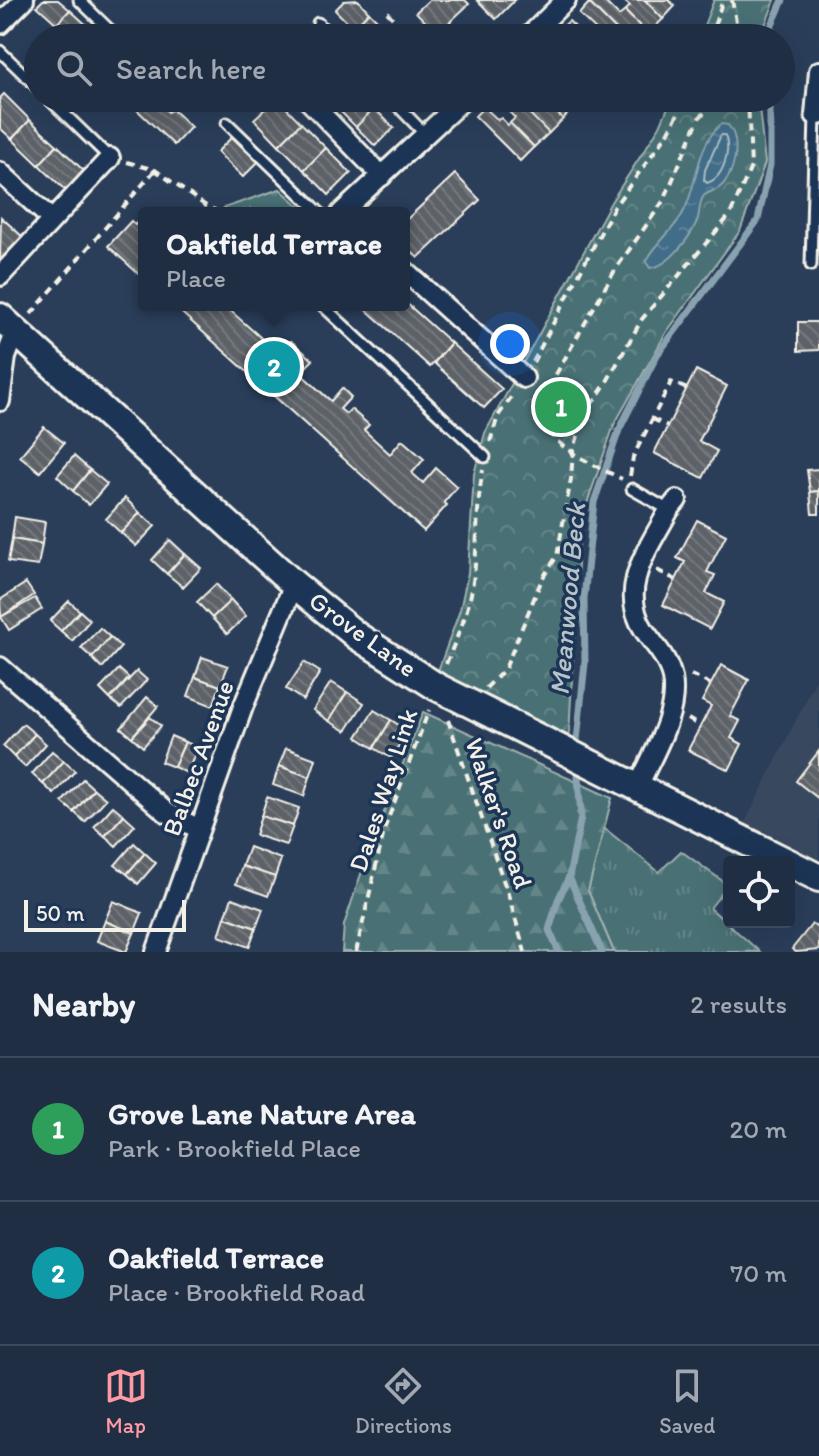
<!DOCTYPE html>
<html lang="en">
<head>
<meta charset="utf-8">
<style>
  :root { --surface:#202e44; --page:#2d3a4f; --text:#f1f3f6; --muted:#a2a8b2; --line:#3d4a5d; --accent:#ff9aa2 }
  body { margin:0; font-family:Itim,sans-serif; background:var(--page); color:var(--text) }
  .controls { position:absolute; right:24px; bottom:24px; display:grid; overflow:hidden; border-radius:8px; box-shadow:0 8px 32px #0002 }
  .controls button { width:72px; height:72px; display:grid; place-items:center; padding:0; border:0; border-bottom:2px solid var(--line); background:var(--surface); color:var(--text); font:40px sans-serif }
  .scale { position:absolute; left:24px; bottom:20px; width:162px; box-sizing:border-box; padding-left:8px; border:4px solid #f4f1e8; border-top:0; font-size:22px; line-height:28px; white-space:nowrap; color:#f4f1e8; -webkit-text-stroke:6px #1d3557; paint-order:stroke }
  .you { position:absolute; left:510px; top:344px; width:28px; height:28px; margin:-20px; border:6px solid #fff; border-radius:50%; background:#1a73e8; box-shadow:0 0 0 12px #1a73e833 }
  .badge { display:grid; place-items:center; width:52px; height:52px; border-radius:50%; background:var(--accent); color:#fff; font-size:26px; font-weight:700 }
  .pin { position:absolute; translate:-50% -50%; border:4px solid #fff; box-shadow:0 2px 8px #0006 }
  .popup { position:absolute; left:138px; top:207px; width:272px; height:104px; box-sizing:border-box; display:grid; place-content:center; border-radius:8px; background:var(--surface); filter:drop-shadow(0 2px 6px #0005); font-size:26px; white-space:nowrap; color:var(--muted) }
  .popup b { font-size:30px; color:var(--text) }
  .popup::after { content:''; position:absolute; left:50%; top:100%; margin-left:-16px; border:16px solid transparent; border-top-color:var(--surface) }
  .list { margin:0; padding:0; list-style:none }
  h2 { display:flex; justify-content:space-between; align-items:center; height:104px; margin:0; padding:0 32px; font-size:34px }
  h2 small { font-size:26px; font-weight:400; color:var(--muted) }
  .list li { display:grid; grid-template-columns:52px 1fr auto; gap:24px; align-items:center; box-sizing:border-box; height:144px; padding:0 32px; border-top:2px solid var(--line) }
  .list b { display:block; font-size:30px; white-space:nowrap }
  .list p { margin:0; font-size:26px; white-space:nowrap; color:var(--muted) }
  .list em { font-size:26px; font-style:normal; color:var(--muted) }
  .icon { flex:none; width:44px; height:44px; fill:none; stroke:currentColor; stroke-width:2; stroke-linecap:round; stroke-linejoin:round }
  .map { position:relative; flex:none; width:819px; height:952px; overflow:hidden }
  .search { position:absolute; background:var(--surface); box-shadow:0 8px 32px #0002; left:24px; right:24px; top:24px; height:88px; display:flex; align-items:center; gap:20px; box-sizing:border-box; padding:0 28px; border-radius:44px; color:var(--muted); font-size:30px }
  .sheet { height:392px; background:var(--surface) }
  nav { display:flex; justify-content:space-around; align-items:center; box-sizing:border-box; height:112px; border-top:2px solid var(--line); background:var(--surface); font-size:22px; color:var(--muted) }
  nav a { display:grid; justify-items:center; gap:4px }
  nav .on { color:var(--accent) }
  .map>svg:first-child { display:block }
  .built { fill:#39495e }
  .grass { fill:url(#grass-tufts); stroke:#9fb1ae; stroke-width:2 }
  .forest { fill:url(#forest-firs); stroke:#9fb1ae; stroke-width:2 }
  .park { fill:url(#park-crowns); stroke:#9fb1ae; stroke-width:2 }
  .water { fill:url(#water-ripples); stroke:#89a2af; stroke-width:2 }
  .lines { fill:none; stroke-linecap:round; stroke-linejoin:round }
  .shore { stroke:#adbcc2; stroke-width:2 }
  .stream { stroke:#89a2af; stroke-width:7 }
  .building { fill:url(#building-back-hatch); stroke:#f4f1e8; stroke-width:2 }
  .service-casing { stroke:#f4f1e8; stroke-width:15 }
  .minor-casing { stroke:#f4f1e8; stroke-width:24 }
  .secondary-casing { stroke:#f4f1e8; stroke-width:32 }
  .path { stroke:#f4f1e8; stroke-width:4; stroke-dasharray:8 6; stroke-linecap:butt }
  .service { stroke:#1d3557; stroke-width:9 }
  .minor { stroke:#1d3557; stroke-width:18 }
  .secondary { stroke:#1d3557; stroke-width:26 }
  .labels { text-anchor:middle; stroke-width:7; stroke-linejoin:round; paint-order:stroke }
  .street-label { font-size:26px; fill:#f4f1e8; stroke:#1d3557 }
  .water-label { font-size:28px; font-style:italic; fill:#b6c3c7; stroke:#1d3557 }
</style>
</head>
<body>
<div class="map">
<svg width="819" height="952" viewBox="0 0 819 952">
  <defs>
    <pattern id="grass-tufts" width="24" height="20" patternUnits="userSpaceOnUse" patternTransform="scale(2)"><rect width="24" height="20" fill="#4a7174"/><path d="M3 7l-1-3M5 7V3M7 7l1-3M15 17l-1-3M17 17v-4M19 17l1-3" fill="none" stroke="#658688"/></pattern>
    <pattern id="forest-firs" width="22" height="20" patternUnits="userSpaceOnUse" patternTransform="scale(2)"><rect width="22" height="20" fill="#4a7174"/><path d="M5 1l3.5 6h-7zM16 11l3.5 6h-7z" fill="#658688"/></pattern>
    <pattern id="park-crowns" width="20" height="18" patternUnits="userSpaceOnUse" patternTransform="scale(2)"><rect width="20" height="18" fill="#4a7174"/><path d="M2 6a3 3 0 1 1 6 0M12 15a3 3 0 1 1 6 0" fill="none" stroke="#658688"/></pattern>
    <pattern id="water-ripples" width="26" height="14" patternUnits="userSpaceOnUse" patternTransform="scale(2)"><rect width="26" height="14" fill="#426d89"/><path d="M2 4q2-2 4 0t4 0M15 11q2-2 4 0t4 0" fill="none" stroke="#5e829a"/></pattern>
    <pattern id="building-back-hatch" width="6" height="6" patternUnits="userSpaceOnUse" patternTransform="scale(2)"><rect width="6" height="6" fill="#5d6268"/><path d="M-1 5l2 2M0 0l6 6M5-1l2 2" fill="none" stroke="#75797e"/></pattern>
  </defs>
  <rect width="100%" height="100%" fill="#2a3e5a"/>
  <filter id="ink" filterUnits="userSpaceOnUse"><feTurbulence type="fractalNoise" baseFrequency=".0125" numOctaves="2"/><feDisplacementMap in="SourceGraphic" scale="16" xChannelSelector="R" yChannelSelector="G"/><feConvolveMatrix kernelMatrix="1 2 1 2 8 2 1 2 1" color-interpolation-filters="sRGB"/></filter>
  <g filter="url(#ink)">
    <!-- built -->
    <path class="built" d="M 819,674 L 819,861 L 745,823 Z"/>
    <!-- grass -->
    <g class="grass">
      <path d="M 280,189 L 307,213 L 229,213 L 224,208 Z"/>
      <path d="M 604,828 L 659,872 L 681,851 L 728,885 L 710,908 L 760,952 L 614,952 L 588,891 Z"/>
    </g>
    <!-- forest -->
    <path class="forest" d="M 423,712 L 612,798 L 588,891 L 614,952 L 342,952 L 344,925 L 367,856 Z"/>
    <!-- park -->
    <g class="park">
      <path d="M 714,0 L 775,0 L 760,38 L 699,38 Z"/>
      <path d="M 672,98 L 758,98 L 765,163 L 740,231 L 666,333 L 614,425 L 580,524 L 569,736 L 438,671 L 460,610 L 468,573 L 474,474 L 485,433 L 611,202 L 660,126 Z"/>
    </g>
    <!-- water -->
    <path class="water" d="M 721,124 L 728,125 C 742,140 735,176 719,188 C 714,192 707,191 703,197 C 699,203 700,214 697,221 C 690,238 669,266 650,268 L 646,262 C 655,243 675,230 684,211 C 698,183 696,146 721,124 Z"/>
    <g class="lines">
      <!-- shore -->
      <path class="shore" d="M 721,135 L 725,135 C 731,150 724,178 707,183 L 704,180 L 705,170 Z"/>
      <!-- stream -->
      <g class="stream">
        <path d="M 766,38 L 783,0"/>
        <path d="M 576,750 L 585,663 L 584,599 L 594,502 L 619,430 L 657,355 L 758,220 L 770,165 L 770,98"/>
        <path d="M 569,877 L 602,952"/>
        <path d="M 559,952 L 549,930 L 558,900 L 569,877 L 581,817 L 577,763"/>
      </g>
    </g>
    <!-- building -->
    <g class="building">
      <path d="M 43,0 L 58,0 L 70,10 L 57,24 L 37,6 Z"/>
      <path d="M 358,0 L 369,12 L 353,28 L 335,10 L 344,1 Z"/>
      <path d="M 429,0 L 465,0 L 469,4 L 437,34 L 416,12 Z"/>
      <path d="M 477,0 L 515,0 L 496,19 Z"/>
      <path d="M 593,0 L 603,0 L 619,16 L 625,11 L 648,34 L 643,38 L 624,38 L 589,3 Z"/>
      <path d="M 623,0 L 645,0 L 663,19 L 648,34 L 625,11 L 630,6 Z"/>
      <path d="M 645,0 L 669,0 L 675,6 L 663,19 Z"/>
      <path d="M 589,3 L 624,38 L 597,38 L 600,34 L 579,14 Z"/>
      <path d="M 70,10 L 90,28 L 81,38 L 72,38 L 57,24 Z"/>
      <path d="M 369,12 L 387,30 L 379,38 L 363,38 L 353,28 Z"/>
      <path d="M 569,21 L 586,38 L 569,38 L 560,29 Z"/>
      <path d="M 4,94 L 30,120 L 12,139 L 0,128 L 0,98 Z"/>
      <path d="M 143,98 L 153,98 L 168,112 L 172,109 L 191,127 L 174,145 L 134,107 Z"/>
      <path d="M 277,98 L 301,123 L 279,145 L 254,119 Z"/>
      <path d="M 345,98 L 364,98 L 374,108 L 356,127 L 336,107 Z"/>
      <path d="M 496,98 L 514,98 L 549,133 L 534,147 L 510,123 L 515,118 Z"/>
      <path d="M 514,98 L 542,98 L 563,119 L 549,133 Z"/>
      <path d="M 542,98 L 571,98 L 577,104 L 563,119 Z"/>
      <path d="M 484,107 L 498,120 L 501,118 L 508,125 L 510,123 L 534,147 L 520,161 L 475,116 Z"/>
      <path d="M 374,108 L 394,128 L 375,146 L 356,127 Z"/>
      <path d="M 30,120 L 57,145 L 39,165 L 12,139 Z"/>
      <path d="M 301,123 L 326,148 L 304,170 L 279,145 Z"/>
      <path d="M 232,137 L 258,162 L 243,177 L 217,152 Z"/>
      <path d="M 57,145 L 84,171 L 66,191 L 39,165 Z"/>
      <path d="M 326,148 L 351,173 L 329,195 L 304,170 Z"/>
      <path d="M 455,174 L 480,200 L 418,258 L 404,245 L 404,222 Z"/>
      <path d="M 144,215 L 144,279 L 108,246 L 131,221 L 135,225 Z"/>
      <path d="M 1,217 L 24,238 L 3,260 L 0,257 Z"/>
      <path d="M 404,301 L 451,343 L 430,367 L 361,305 L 404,305 Z"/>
      <path d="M 173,305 L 224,305 L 279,354 L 291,341 L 313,360 L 300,373 L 331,401 L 342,388 L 351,397 L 340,409 L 346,414 L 351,409 L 369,425 L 364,430 L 390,454 L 402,440 L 424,459 L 412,473 L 423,483 L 436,468 L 457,487 L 444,502 L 447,505 L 424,531 Z"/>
      <path d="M 798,322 L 819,322 L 819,350 L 798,351 Z"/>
      <path d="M 451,343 L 502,389 L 484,408 L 434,363 Z"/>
      <path d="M 696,370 L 727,386 L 699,441 L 717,451 L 703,478 L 654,453 Z"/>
      <path d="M 44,427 L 64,443 L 40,472 L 20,456 Z"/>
      <path d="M 74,456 L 90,470 L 73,491 L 57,476 Z"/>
      <path d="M 819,469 L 819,491 L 810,492 L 807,470 Z"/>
      <path d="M 90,470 L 107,484 L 89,505 L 73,491 Z"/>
      <path d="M 819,491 L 819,514 L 812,514 L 810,492 Z"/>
      <path d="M 125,498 L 140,513 L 121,533 L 106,519 Z"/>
      <path d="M 140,513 L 155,526 L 136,546 L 121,533 Z"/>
      <path d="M 15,517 L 45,522 L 42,544 L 12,539 Z"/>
      <path d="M 697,520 L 726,535 L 707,572 L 715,575 L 706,593 L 724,602 L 710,629 L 663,605 L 685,562 L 677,558 Z"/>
      <path d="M 12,539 L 42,544 L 38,566 L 8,562 Z"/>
      <path d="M 170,540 L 185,554 L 167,574 L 152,560 Z"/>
      <path d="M 185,554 L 201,568 L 183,587 L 167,574 Z"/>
      <path d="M 26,583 L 34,595 L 1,617 L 0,600 Z"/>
      <path d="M 216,584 L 231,600 L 212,618 L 197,602 Z"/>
      <path d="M 35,598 L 42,609 L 9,630 L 1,617 Z"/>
      <path d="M 231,600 L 246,616 L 227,634 L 212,618 Z"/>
      <path d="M 69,601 L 80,611 L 61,631 L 50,621 Z"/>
      <path d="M 80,611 L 90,620 L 72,641 L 61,631 Z"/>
      <path d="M 100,628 L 110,637 L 92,658 L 81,648 Z"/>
      <path d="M 110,637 L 121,647 L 102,668 L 92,658 Z"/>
      <path d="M 202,657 L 228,666 L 220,686 L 195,677 Z"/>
      <path d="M 304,662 L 320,672 L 303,700 L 286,689 Z"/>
      <path d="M 721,665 L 749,680 L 730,716 L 740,721 L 731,738 L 742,744 L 729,770 L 688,750 L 711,706 L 702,701 Z"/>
      <path d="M 119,669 L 129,678 L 110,699 L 100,689 Z"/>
      <path d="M 137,671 L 147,680 L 121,708 L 110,699 Z"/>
      <path d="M 195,677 L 220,686 L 213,706 L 188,696 Z"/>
      <path d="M 331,682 L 347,692 L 329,721 L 313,710 Z"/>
      <path d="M 347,692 L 364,703 L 346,731 L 329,721 Z"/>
      <path d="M 147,697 L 158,706 L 132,737 L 121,728 Z"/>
      <path d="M 374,710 L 391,720 L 374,748 L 357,737 Z"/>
      <path d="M 150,717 L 161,726 L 143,747 L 132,737 Z"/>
      <path d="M 391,720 L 408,731 L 391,758 L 374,748 Z"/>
      <path d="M 23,724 L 35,734 L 14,757 L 3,746 Z"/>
      <path d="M 35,734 L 46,744 L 25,767 L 14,757 Z"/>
      <path d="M 171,736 L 185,742 L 174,767 L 161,762 Z"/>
      <path d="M 185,742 L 198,747 L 187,773 L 174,767 Z"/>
      <path d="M 286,748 L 316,759 L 310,777 L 279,766 Z"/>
      <path d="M 52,751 L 64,761 L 43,784 L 32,774 Z"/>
      <path d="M 819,751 L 819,799 L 796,781 Z"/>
      <path d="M 64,761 L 75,771 L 54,794 L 43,784 Z"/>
      <path d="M 279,766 L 310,777 L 304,796 L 273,785 Z"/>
      <path d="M 83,779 L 94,789 L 74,812 L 62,802 Z"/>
      <path d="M 94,789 L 106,799 L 85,822 L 74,812 Z"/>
      <path d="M 267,797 L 299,808 L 293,826 L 261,816 Z"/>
      <path d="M 113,806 L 124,815 L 105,836 L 94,827 Z"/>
      <path d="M 124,815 L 135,825 L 116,846 L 105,836 Z"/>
      <path d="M 261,816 L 293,826 L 286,845 L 255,835 Z"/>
      <path d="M 134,843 L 145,853 L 127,874 L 115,865 Z"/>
      <path d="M 249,847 L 281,859 L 275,877 L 242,866 Z"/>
      <path d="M 145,853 L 156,863 L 138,884 L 127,874 Z"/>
      <path d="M 242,866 L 275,877 L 268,896 L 236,884 Z"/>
      <path d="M 232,898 L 263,909 L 256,928 L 225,917 Z"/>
      <path d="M 113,901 L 142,913 L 134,933 L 105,921 Z"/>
      <path d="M 225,917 L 256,928 L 249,947 L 219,936 Z"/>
      <path d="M 105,921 L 134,933 L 126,952 L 97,941 Z"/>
      <path d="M 812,924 L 819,929 L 819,950 L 796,952 L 792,949 Z"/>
    </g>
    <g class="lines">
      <!-- service casing -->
      <g class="service-casing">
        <g id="service">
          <path d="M 79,0 L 118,38"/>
          <path d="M 318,23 L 332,38"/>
          <path d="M 0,51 L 38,88"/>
          <path d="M 48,98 L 110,158"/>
          <path d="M 390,98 L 426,135"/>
          <path d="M 227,123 L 320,213"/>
          <path d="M 811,265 L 815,115"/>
          <path d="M 322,305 L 485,457"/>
          <path d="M 632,489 L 669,510"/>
        </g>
      </g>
      <!-- minor casing -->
      <g class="minor-casing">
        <g id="minor">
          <path d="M 0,24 L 24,0"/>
          <path d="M 527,38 L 566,0"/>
          <path d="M 819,71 L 815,115 L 819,115"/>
          <path d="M 306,98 L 382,176"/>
          <path d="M 0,172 L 51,219"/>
          <path d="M 341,213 L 465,98"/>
          <path d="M 404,270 L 524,378"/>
          <path d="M 0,276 L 110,158"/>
          <path d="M 0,401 L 6,357 L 16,331"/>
          <path d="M 0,667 L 166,812 L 199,829"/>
          <path d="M 637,789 C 651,756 679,715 672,678 C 668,658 655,646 644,630 C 617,588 649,548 669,510 L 677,500"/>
          <path d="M 156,952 L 243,707 L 294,584"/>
        </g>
      </g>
      <!-- secondary casing -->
      <g class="secondary-casing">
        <g id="secondary">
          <path d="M 0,317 L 294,584 L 357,636 L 437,687 L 787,862"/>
          <path d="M 789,863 L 819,878"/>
        </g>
      </g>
      <!-- path -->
      <g class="path">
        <path d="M 732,0 L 739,38"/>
        <path d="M 387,12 L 412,38"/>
        <path d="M 710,38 L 723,0"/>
        <path d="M 127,162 L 155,170 L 206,206 L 222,213"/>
        <path d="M 223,212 L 236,213"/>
        <path d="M 31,314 L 155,170"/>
        <path d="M 533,362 L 614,207 L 668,133 L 686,98"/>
        <path d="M 536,392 C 546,404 541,416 547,428 C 556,449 602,469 622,479"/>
        <path d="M 542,399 L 615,270 L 664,200 L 699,118 L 720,98"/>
        <path d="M 652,419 L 668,426"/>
        <path d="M 490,442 L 498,416 L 514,393"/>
        <path d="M 630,476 L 633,457 L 671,382 L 687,389"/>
        <path d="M 657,570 L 676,580"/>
        <path d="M 446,664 C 456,639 468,614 472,588 C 479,548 475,509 483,470"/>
        <path d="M 691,675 L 710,684"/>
        <path d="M 486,688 L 505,669 L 542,579 L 557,556 L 571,479 L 573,451 L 586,412 L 605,385 L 642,319 L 730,215 L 751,167 L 748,98"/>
        <path d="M 688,719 L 700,726"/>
        <path d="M 448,720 L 508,894 L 525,952"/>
        <path d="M 356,952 L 385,827 L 429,710"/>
      </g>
      <!-- service -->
      <use href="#service" class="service"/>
      <!-- minor -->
      <use href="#minor" class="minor"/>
      <!-- secondary -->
      <use href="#secondary" class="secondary"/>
    </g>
  </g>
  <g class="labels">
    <!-- street labels -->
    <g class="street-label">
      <text transform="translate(363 634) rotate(36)" y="9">Grove Lane</text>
      <text transform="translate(198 758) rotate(-70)" y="9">Balbec Avenue</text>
      <text transform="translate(383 790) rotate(-72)" y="9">Dales Way Link</text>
      <text transform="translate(499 813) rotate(71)" y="9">Walker's Road</text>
    </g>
    <!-- water labels -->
    <g class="water-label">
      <text transform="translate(567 599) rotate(-85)" y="10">Meanwood Beck</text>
    </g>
  </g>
</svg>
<div class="controls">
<button><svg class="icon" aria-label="locate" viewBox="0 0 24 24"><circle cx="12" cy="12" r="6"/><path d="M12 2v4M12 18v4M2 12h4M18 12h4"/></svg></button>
</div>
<div class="scale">50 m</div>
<div class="you"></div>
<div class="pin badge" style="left:561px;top:407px;background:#2e9e5b">1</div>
<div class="pin badge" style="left:274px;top:367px;background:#0f9aa8">2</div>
<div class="popup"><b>Oakfield Terrace</b>Place</div>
<div class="search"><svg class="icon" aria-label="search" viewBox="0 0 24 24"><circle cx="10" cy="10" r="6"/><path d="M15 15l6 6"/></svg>Search here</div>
</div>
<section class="sheet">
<h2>Nearby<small>2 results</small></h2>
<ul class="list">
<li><span class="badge" style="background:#2e9e5b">1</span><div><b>Grove Lane Nature Area</b><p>Park · Brookfield Place</p></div><em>20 m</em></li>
<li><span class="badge" style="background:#0f9aa8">2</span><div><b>Oakfield Terrace</b><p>Place · Brookfield Road</p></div><em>70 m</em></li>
</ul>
</section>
<nav>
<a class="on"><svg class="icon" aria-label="map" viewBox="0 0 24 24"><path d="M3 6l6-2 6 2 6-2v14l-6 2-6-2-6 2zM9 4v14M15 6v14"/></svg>Map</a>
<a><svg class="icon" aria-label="directions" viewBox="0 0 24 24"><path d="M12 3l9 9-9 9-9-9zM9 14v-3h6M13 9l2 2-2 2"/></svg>Directions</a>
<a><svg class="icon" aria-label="saved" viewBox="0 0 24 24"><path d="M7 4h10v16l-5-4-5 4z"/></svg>Saved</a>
</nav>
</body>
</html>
